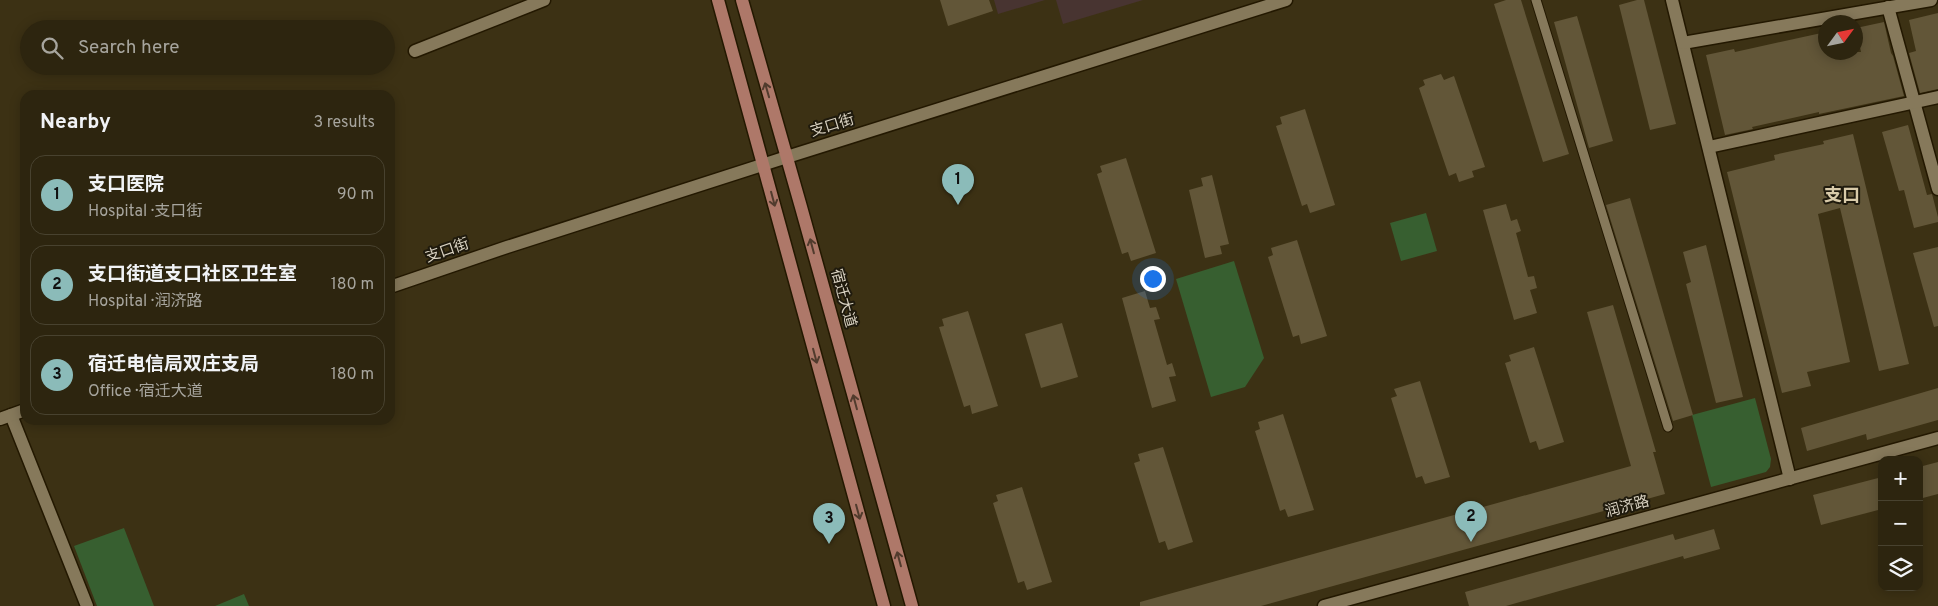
<!DOCTYPE html>
<html lang="en">
<head>
<meta charset="utf-8">
<style>
  :root { --surface:#2d250f; --page:#39311d; --text:#f1f3f6; --muted:#a7a59e; --line:#48422f; --accent:#8bbbb9 }
  body { margin:0; font-family:Overpass,"Noto Sans SC",sans-serif; background:var(--page); color:var(--text) }
  .controls { position:absolute; right:15px; bottom:15px; display:grid; overflow:hidden; border-radius:10px; box-shadow:0 2px 12px #0003 }
  .controls button { width:45px; height:45px; display:grid; place-items:center; padding:0; border:0; border-bottom:1px solid var(--line); background:var(--surface); color:var(--text); font:25px sans-serif }
  .compass { position:absolute; left:1818px; top:15px; width:45px; height:45px; border-radius:50%; background:var(--surface); box-shadow:0 2px 12px #0003; rotate:57deg }
  .you { position:absolute; left:1152px; top:278px; width:18px; height:18px; margin:-12px; border:4px solid #fff; border-radius:50%; background:#1a73e8; box-shadow:0 0 0 8px #1a73e833 }
  .badge { display:grid; place-items:center; width:32px; height:32px; border-radius:50%; background:var(--accent); color:#111; font-size:16px; font-weight:700 }
  .pin { position:absolute; translate:-50% -41px; filter:drop-shadow(0 1px 2px #0008) }
  .pin::after { content:''; position:absolute; top:26px; width:18px; height:15px; background:inherit; clip-path:polygon(0 0,100% 0,50% 100%) }
  .list { margin:0; padding:0; list-style:none }
  h2 { display:flex; justify-content:space-between; align-items:center; height:65px; margin:0; padding:0 20px; font-size:21px }
  h2 small { font-size:16px; font-weight:400; color:var(--muted) }
  .list li { display:grid; grid-template-columns:32px 1fr auto; gap:15px; align-items:center; box-sizing:border-box; height:80px; margin:0 10px 10px; padding:0 10px; border:1px solid var(--line); border-radius:15px }
  .list b { display:block; font-size:19px; white-space:nowrap }
  .list p { margin:0; font-size:16px; white-space:nowrap; color:var(--muted) }
  .list em { font-size:16px; font-style:normal; color:var(--muted) }
  .icon { flex:none; width:28px; height:28px; fill:none; stroke:currentColor; stroke-width:2; stroke-linecap:round; stroke-linejoin:round }
  .map { position:relative; flex:none; width:1938px; height:606px; overflow:hidden }
  .search { position:absolute; background:var(--surface); box-shadow:0 2px 12px #0003; left:20px; top:20px; width:375px; height:55px; display:flex; align-items:center; gap:12px; box-sizing:border-box; padding:0 18px; border-radius:28px; color:var(--muted); font-size:19px }
  .panel { position:absolute; background:var(--surface); box-shadow:0 2px 12px #0003; left:20px; top:90px; width:375px; height:335px; border-radius:15px }
  .map>svg:first-child { display:block }
  .education { fill:#483431 }
  .green { fill:#375f30 }
  .building { fill:#625638 }
  .lines { fill:none; stroke-linecap:round; stroke-linejoin:round }
  .pedestrian-casing { stroke:#231800; stroke-width:11 }
  .minor-casing { stroke:#231800; stroke-width:15 }
  .tertiary-casing { stroke:#231800; stroke-width:15 }
  .primary-casing { stroke:#231800; stroke-width:15 }
  .pedestrian { stroke:#86795b; stroke-width:9 }
  .minor { stroke:#86795b; stroke-width:12 }
  .tertiary { stroke:#86795b; stroke-width:12 }
  .primary { stroke:#ae7869; stroke-width:12 }
  .oneway { stroke:#513b2d }
  .labels { text-anchor:middle; stroke-width:4; stroke-linejoin:round; paint-order:stroke }
  .street-label { font-size:15px; fill:#d8d1c1; stroke:#1f1a0d }
  .quarter-label { font-size:18px; font-weight:bold; fill:#d8caa9; stroke:#1f1a0d }
</style>
</head>
<body>
<div class="map">
<svg width="1938" height="606" viewBox="0 0 1938 606">
  <rect width="100%" height="100%" fill="#3c3114"/>
  <!-- education -->
  <g class="education">
    <path d="M 994,0 L 1045,0 L 998,14 Z"/>
    <path d="M 1056,0 L 1143,0 L 1063,24 Z"/>
  </g>
  <!-- green -->
  <g class="green">
    <path d="M 1426,213 L 1437,251 L 1401,261 L 1390,223 Z"/>
    <path d="M 1234,261 L 1264,358 L 1245,387 L 1211,397 L 1176,279 Z"/>
    <path d="M 1755,398 L 1771,459 L 1770,467 L 1766,472 L 1711,487 L 1692,415 Z"/>
    <path d="M 124,528 L 154,606 L 97,606 L 74,546 Z"/>
    <path d="M 244,594 L 249,606 L 215,606 Z"/>
  </g>
  <!-- building -->
  <g class="building">
    <path d="M 940,0 L 989,0 L 993,11 L 948,26 Z"/>
    <path d="M 1506,0 L 1521,0 L 1569,154 L 1543,162 L 1494,4 Z"/>
    <path d="M 1637,0 L 1644,0 L 1676,124 L 1650,130 L 1619,5 Z"/>
    <path d="M 1938,13 L 1938,89 L 1920,93 L 1909,53 L 1916,51 L 1909,20 Z"/>
    <path d="M 1577,16 L 1613,141 L 1589,148 L 1554,22 Z"/>
    <path d="M 1884,22 L 1891,53 L 1893,56 L 1904,96 L 1819,114 L 1819,112 L 1752,127 L 1753,129 L 1725,135 L 1706,55 L 1734,49 L 1735,52 L 1826,32 L 1826,52 L 1861,52 L 1856,28 Z"/>
    <path d="M 1441,74 L 1444,80 L 1454,76 L 1485,167 L 1472,171 L 1474,177 L 1459,182 L 1456,173 L 1449,176 L 1419,88 L 1425,85 L 1423,80 Z"/>
    <path d="M 1305,109 L 1335,205 L 1310,213 L 1307,204 L 1302,206 L 1276,126 L 1282,124 L 1280,117 Z"/>
    <path d="M 1908,125 L 1927,195 L 1932,194 L 1938,217 L 1938,222 L 1914,228 L 1904,190 L 1899,191 L 1882,132 Z"/>
    <path d="M 1853,134 L 1909,364 L 1879,371 L 1840,208 L 1818,214 L 1850,362 L 1807,372 L 1811,386 L 1782,393 L 1727,172 L 1775,160 L 1774,155 L 1824,144 L 1823,141 Z"/>
    <path d="M 1126,158 L 1156,253 L 1131,261 L 1128,252 L 1122,254 L 1097,174 L 1102,172 L 1100,166 Z"/>
    <path d="M 1212,175 L 1229,244 L 1220,246 L 1222,254 L 1205,258 L 1189,190 L 1203,186 L 1201,178 Z"/>
    <path d="M 1630,198 L 1693,415 L 1673,421 L 1606,205 Z"/>
    <path d="M 1506,204 L 1511,221 L 1517,219 L 1521,231 L 1516,233 L 1528,277 L 1534,276 L 1537,288 L 1530,290 L 1537,313 L 1514,320 L 1483,210 Z"/>
    <path d="M 1297,240 L 1327,336 L 1301,344 L 1299,335 L 1293,337 L 1268,257 L 1273,255 L 1271,248 Z"/>
    <path d="M 1706,245 L 1743,397 L 1716,403 L 1686,284 L 1691,282 L 1683,252 Z"/>
    <path d="M 1938,247 L 1938,326 L 1934,327 L 1913,253 Z"/>
    <path d="M 1145,291 L 1150,308 L 1156,307 L 1160,319 L 1154,320 L 1167,365 L 1172,363 L 1176,376 L 1169,377 L 1176,401 L 1152,408 L 1122,298 Z"/>
    <path d="M 1613,305 L 1656,452 L 1653,452 L 1665,494 L 1261,606 L 1140,606 L 1140,602 L 1631,466 L 1587,312 Z"/>
    <path d="M 968,311 L 998,406 L 972,414 L 970,405 L 964,407 L 939,327 L 944,326 L 942,319 Z"/>
    <path d="M 1062,323 L 1078,377 L 1041,388 L 1025,334 Z"/>
    <path d="M 1534,347 L 1564,442 L 1539,450 L 1536,441 L 1530,443 L 1505,363 L 1511,361 L 1509,355 Z"/>
    <path d="M 1420,381 L 1450,477 L 1425,484 L 1422,476 L 1416,478 L 1391,398 L 1397,396 L 1394,389 Z"/>
    <path d="M 1938,388 L 1938,420 L 1867,440 L 1866,434 L 1807,451 L 1801,428 Z"/>
    <path d="M 1283,414 L 1314,510 L 1288,517 L 1285,509 L 1280,511 L 1255,431 L 1260,429 L 1258,422 Z"/>
    <path d="M 1163,447 L 1193,542 L 1168,550 L 1165,541 L 1159,543 L 1134,463 L 1140,461 L 1138,454 Z"/>
    <path d="M 1938,462 L 1938,494 L 1919,499 L 1919,467 Z"/>
    <path d="M 1882,477 L 1882,509 L 1821,525 L 1813,495 Z"/>
    <path d="M 1022,487 L 1052,582 L 1027,590 L 1024,581 L 1018,583 L 993,503 L 998,501 L 996,495 Z"/>
    <path d="M 1714,529 L 1720,549 L 1684,559 L 1683,556 L 1506,606 L 1469,606 L 1465,592 L 1673,534 L 1675,540 Z"/>
  </g>
  <g class="lines">
    <!-- pedestrian casing -->
    <g class="pedestrian-casing">
      <path id="pedestrian" d="M 1536,0 L 1668,427"/>
    </g>
    <!-- minor casing -->
    <g class="minor-casing">
      <g id="minor">
        <path d="M 1672,0 L 1790,479"/>
        <path d="M 1888,7 L 1938,189"/>
        <path d="M 1683,43 L 1931,0"/>
        <path d="M 415,51 L 544,0"/>
        <path d="M 1709,147 L 1938,97"/>
        <path d="M 11,415 L 87,606"/>
        <path d="M 1324,606 L 1938,438"/>
      </g>
    </g>
    <!-- tertiary casing -->
    <g class="tertiary-casing">
      <g id="tertiary">
        <path d="M 390,287 L 507,247 L 787,157 L 1286,0"/>
        <path d="M 0,419 L 25,410"/>
      </g>
    </g>
    <!-- primary casing -->
    <g class="primary-casing">
      <g id="primary">
        <path d="M 718,0 L 884,606"/>
        <path d="M 742,0 L 801,207 L 912,606"/>
      </g>
    </g>
    <!-- pedestrian -->
    <use href="#pedestrian" class="pedestrian"/>
    <!-- minor -->
    <use href="#minor" class="minor"/>
    <!-- tertiary -->
    <use href="#tertiary" class="tertiary"/>
    <!-- primary -->
    <use href="#primary" class="primary"/>
  </g>
  <!-- one-way arrows -->
  <defs><path id="oneway-shaft" d="M-6 0H5M1.5-3L5.5 0L1.5 3" fill="none" stroke-width="1.6" stroke-linecap="round" stroke-linejoin="round" transform="scale(1.25)"/></defs>
  <g class="oneway">
    <use href="#oneway-shaft" transform="translate(767 90) rotate(-106)"/>
    <use href="#oneway-shaft" transform="translate(773 199) rotate(75)"/>
    <use href="#oneway-shaft" transform="translate(812 246) rotate(-105)"/>
    <use href="#oneway-shaft" transform="translate(815 356) rotate(75)"/>
    <use href="#oneway-shaft" transform="translate(855 402) rotate(-105)"/>
    <use href="#oneway-shaft" transform="translate(858 512) rotate(75)"/>
    <use href="#oneway-shaft" transform="translate(899 559) rotate(-105)"/>
  </g>
  <g class="labels">
    <!-- street labels -->
    <g class="street-label">
      <text transform="translate(832 125) rotate(-17)" y="5">支口街</text>
      <text transform="translate(447 250) rotate(-19)" y="5">支口街</text>
      <text transform="translate(844 298) rotate(75)" y="5">宿迁大道</text>
      <text transform="translate(1627 506) rotate(-15)" y="5">润济路</text>
    </g>
    <!-- quarter labels -->
    <g class="quarter-label">
      <text x="1842" y="201">支口</text>
    </g>
  </g>
</svg>
<div class="controls">
<button>+</button>
<button>−</button>
<button><svg class="icon" aria-label="layers" viewBox="0 0 24 24"><path d="M12 4l9 5-9 5-9-5zM3 14l9 5 9-5"/></svg></button>
</div>
<svg class="compass" viewBox="-18 -18 36 36"><path d="M0-13l5 13h-10z" fill="#e53935"/><path d="M0 13l5-13h-10z" fill="#a7a59e"/></svg>
<div class="you"></div>
<div class="pin badge" style="left:958px;top:205px">1</div>
<div class="pin badge" style="left:1471px;top:542px">2</div>
<div class="pin badge" style="left:829px;top:544px">3</div>
<div class="search"><svg class="icon" aria-label="search" viewBox="0 0 24 24"><circle cx="10" cy="10" r="6"/><path d="M15 15l6 6"/></svg>Search here</div>
<section class="panel">
<h2>Nearby<small>3 results</small></h2>
<ul class="list">
<li><span class="badge">1</span><div><b>支口医院</b><p>Hospital · 支口街</p></div><em>90 m</em></li>
<li><span class="badge">2</span><div><b>支口街道支口社区卫生室</b><p>Hospital · 润济路</p></div><em>180 m</em></li>
<li><span class="badge">3</span><div><b>宿迁电信局双庄支局</b><p>Office · 宿迁大道</p></div><em>180 m</em></li>
</ul>
</section>
</div>
</body>
</html>
